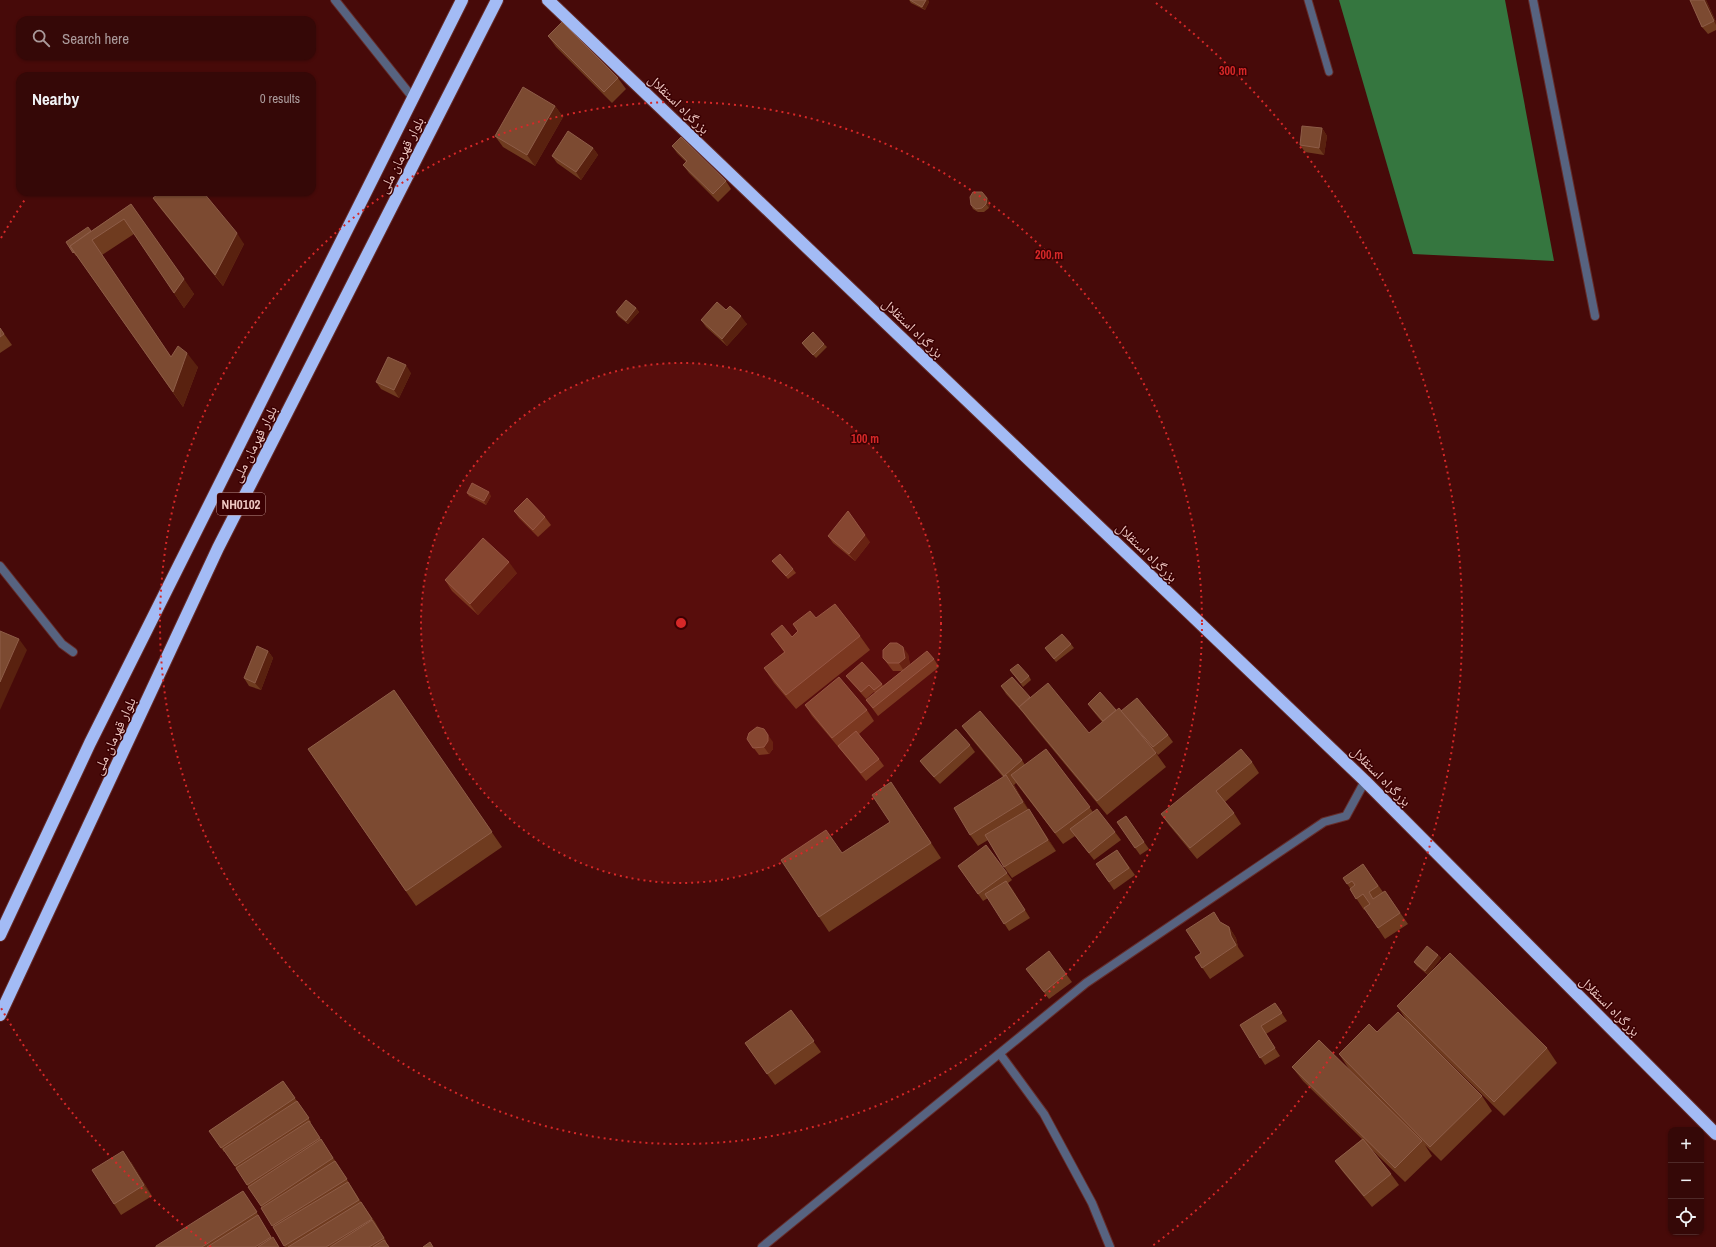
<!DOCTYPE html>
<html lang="en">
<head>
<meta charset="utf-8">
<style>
  :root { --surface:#350807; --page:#401615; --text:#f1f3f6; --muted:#aa9a9b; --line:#4f2928 }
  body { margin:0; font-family:"Archivo Narrow","Noto Naskh Arabic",sans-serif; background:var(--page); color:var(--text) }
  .controls { position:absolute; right:12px; bottom:12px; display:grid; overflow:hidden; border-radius:8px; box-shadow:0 1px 3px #0004 }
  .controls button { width:36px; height:36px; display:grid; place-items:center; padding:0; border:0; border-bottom:1px solid var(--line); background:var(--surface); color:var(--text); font:20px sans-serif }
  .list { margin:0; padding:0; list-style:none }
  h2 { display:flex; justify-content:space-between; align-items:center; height:52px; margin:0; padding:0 16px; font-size:17px }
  h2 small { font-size:13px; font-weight:400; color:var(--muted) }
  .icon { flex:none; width:22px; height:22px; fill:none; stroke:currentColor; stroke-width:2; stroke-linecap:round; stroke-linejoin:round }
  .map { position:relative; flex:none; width:1716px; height:1247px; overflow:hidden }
  .search { position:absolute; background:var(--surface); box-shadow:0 1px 3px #0004; left:16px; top:16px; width:300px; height:44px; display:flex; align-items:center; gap:10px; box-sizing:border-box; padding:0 14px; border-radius:12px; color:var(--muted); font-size:15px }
  .panel { position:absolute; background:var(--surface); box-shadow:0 1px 3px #0004; left:16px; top:72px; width:300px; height:124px; border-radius:12px }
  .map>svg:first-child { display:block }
  .water { fill:#35763f }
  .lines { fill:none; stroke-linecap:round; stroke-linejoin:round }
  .lane-casing { stroke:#652c2a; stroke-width:9 }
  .street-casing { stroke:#652c2a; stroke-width:10 }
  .highway-casing { stroke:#652c2a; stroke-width:14 }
  .lane { stroke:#576380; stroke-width:7 }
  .street { stroke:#576380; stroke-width:8 }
  .highway { stroke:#a3bbf5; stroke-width:12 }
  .wall { fill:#6f3b1f }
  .shaded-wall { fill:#59210f }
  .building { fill:#7c4a31; stroke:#8e5d48 }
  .ring { fill:none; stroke:#d62828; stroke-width:2; stroke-dasharray:2 4 }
  .labels { text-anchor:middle; stroke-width:3; stroke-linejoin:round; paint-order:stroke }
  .shield { fill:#3b0002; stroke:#b88b88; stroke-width:1 }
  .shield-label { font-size:13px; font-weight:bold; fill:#eec7c2 }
  .street-label { font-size:14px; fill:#eec7c2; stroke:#3b0002 }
  .centre { fill:#d62828; stroke:#3b0002; stroke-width:2 }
  .ring-label { font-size:12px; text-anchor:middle; font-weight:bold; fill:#d62828; stroke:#3b0002; stroke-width:3; stroke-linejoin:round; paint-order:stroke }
</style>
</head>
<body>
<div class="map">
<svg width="1716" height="1247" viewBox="0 0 1716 1247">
  <rect width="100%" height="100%" fill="#470a09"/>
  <!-- water -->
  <path class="water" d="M 1339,0 L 1505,0 L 1554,261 L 1413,254 Z"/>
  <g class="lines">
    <!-- lane casing -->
    <g class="lane-casing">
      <path id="lane" d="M 1308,0 L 1329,72"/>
    </g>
    <!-- street casing -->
    <g class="street-casing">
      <g id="street">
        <path d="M 335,0 L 413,98"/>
        <path d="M 1533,0 L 1595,316"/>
        <path d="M 0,566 L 62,644 L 73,652"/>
        <path d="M 1000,1054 L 1044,1114 L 1092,1203 L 1110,1247"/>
        <path d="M 762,1247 L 1086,983 L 1324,822 L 1346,816 L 1365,781"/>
      </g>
    </g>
    <!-- highway casing -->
    <g class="highway-casing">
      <g id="highway">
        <path d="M 548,0 L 1365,781 L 1716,1134"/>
        <path d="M 0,935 L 90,743 L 462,0"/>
        <path d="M 0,1015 L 218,548 L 497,0"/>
      </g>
    </g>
    <!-- lane -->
    <use href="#lane" class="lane"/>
    <!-- street -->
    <use href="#street" class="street"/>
    <!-- highway -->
    <use href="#highway" class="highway"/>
  </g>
  <!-- wall -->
  <g class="wall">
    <path d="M 909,0 L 928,0 L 929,2 L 925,10 L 911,3 Z"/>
    <path d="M 1690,0 L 1706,0 L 1716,22 L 1716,30 L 1708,34 L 1702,27 Z"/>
    <path d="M 548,36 L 618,78 L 626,89 L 612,103 L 556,47 Z"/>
    <path d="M 555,106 L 563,117 L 535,166 L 503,147 L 495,136 Z"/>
    <path d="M 1322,128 L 1327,136 L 1324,155 L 1305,152 L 1300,145 Z"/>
    <path d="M 672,146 L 726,181 L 731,189 L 718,202 L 689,173 L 683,165 L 686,162 L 677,153 Z"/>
    <path d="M 593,148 L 598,155 L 581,180 L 557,163 L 552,156 Z"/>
    <path d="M 153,198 L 244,244 L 223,286 L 161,209 Z"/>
    <path d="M 990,202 L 989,208 L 984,212 L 978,212 L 973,209 L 971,205 Z"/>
    <path d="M 131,204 L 194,294 L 184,308 L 134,234 L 102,255 L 171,357 L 198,367 L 183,407 L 77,256 L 76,256 L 66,242 L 91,231 Z"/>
    <path d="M 636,308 L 639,312 L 628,324 L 618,316 L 616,312 Z"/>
    <path d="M 726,310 L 747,324 L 727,346 L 706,327 L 701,320 Z"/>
    <path d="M 0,328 L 12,345 L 0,353 Z"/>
    <path d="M 802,343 L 824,344 L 827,347 L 816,358 L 805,347 Z"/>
    <path d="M 411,373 L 399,398 L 381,389 L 376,382 Z"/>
    <path d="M 467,493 L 491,496 L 486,505 L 469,496 Z"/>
    <path d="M 514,511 L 545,517 L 551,525 L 538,537 L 519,518 Z"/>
    <path d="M 828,536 L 870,542 L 855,561 L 833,543 Z"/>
    <path d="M 772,561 L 793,569 L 796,573 L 788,579 Z"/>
    <path d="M 517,573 L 478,615 L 452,591 L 445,580 Z"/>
    <path d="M 816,618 L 860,636 L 870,650 L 796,709 L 774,683 L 764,668 L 784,652 L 771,634 L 792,637 L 798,632 L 793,624 Z"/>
    <path d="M 1071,644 L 1074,648 L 1056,662 L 1045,648 Z"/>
    <path d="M 268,651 L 273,658 L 261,690 L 249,686 L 244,678 Z"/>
    <path d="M 908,654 L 910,665 L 934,659 L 939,667 L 878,716 L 866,700 L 875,693 L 874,692 L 866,699 L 852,683 L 846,676 L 882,684 L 883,686 L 902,671 L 893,671 L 883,658 Z"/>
    <path d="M 1010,670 L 1029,676 L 1031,680 L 1023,687 Z"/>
    <path d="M 1012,677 L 1030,698 L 1089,733 L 1102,722 L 1093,711 L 1088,704 L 1116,710 L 1168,735 L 1173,742 L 1158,755 L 1142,736 L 1156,753 L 1166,767 L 1107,815 L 1030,722 L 1024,714 L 1006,694 L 1001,686 Z"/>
    <path d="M 394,690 L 502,847 L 416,906 L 308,749 Z"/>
    <path d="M 805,705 L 867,710 L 874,721 L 859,734 L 879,759 L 884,766 L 866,781 L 840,749 L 812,716 Z"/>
    <path d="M 962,726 L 1022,760 L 1025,765 L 1046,749 L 1093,812 L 1115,832 L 1121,840 L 1094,860 L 1075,836 L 1063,844 L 1016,783 L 1014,785 L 1028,809 L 1036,820 L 1056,851 L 1012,878 L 1004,867 L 988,840 L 978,846 L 970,835 L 1003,777 L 970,737 Z"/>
    <path d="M 747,739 L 773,742 L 773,749 L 769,754 L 759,755 Z"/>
    <path d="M 970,745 L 975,752 L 940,784 L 926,769 L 920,761 Z"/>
    <path d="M 1252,762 L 1259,773 L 1225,802 L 1234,813 L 1241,824 L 1197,859 L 1169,825 L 1161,814 Z"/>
    <path d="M 901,797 L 941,858 L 829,932 L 819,917 L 842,853 L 890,822 Z"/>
    <path d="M 1126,816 L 1149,849 L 1140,855 L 1117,822 Z"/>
    <path d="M 1117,850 L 1135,875 L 1114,890 L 1096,864 Z"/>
    <path d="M 1363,864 L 1383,892 L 1385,891 L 1408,924 L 1385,939 L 1365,909 L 1364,910 L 1350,889 L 1350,888 L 1343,878 Z"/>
    <path d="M 958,866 L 1007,873 L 1012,880 L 1008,883 L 1030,918 L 1009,931 L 988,898 L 983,901 Z"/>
    <path d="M 1221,922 L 1229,927 L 1236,938 L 1238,947 L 1244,956 L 1210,979 L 1195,957 L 1201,953 Z"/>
    <path d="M 1438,955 L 1441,958 L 1428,975 L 1417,966 L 1414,962 Z"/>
    <path d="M 1026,969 L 1066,974 L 1072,982 L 1049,999 Z"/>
    <path d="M 1275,1003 L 1287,1021 L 1266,1034 L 1280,1056 L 1265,1065 L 1240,1025 Z"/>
    <path d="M 1397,1006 L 1547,1048 L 1557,1063 L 1504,1116 L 1407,1021 Z"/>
    <path d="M 791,1010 L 821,1052 L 775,1085 L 745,1043 Z"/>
    <path d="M 1377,1032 L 1482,1096 L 1492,1111 L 1441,1161 L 1425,1145 L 1432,1156 L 1405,1182 L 1368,1146 L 1391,1174 L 1399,1185 L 1372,1207 L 1343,1172 L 1335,1161 L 1362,1139 L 1303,1081 L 1292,1067 L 1375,1095 L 1349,1069 L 1339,1054 Z"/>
    <path d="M 283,1081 L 297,1101 L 300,1105 L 311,1122 L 310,1123 L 338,1165 L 361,1202 L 375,1222 L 386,1241 L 386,1242 L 389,1247 L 285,1247 L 273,1227 L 261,1208 L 262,1208 L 225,1151 L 224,1152 L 209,1131 Z"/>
    <path d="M 131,1162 L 152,1196 L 121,1215 L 114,1204 Z"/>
    <path d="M 243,1191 L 259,1216 L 259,1217 L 272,1238 L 279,1247 L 156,1247 Z"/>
  </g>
  <!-- shaded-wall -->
  <g class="shaded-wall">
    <path d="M 926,0 L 928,0 L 929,2 L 925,10 L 922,7 Z"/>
    <path d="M 1704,0 L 1706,0 L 1716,22 L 1716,25 L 1714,21 Z"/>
    <path d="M 555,106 L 563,117 L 535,166 L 527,155 Z"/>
    <path d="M 1322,128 L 1327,136 L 1324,155 L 1319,148 Z"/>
    <path d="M 593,148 L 598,155 L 581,180 L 576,172 Z"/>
    <path d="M 987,198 L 990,202 L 989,208 L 986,204 Z"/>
    <path d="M 237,233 L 244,244 L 223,286 L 215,275 Z"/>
    <path d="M 92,240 L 181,371 L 187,353 L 198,367 L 183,407 L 173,392 L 171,357 Z"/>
    <path d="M 184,279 L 194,294 L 184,308 L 174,293 Z"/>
    <path d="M 636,308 L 639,312 L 628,324 L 626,321 Z"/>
    <path d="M 741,316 L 747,324 L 727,346 L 722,339 Z"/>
    <path d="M 406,365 L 411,373 L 399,398 L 394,390 Z"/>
    <path d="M 489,492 L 491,496 L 486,505 L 484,501 Z"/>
    <path d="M 848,511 L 870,542 L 855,561 L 849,554 Z"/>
    <path d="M 509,562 L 517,573 L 478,615 L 470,604 Z"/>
    <path d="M 19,639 L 27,650 L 0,710 L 0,682 Z"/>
    <path d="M 903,647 L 908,654 L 910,665 L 904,671 L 899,663 Z"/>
    <path d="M 268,651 L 273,658 L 261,690 L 255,683 Z"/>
    <path d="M 768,735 L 773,742 L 773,749 L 769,754 L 764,747 Z"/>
    <path d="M 1006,775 L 1014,786 L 1031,813 L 1023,802 Z"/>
    <path d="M 891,782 L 901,797 L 941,858 L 931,843 Z"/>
    <path d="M 1029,809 L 1036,820 L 1056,851 L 1048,840 Z"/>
    <path d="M 1006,881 L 1012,888 L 1030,918 L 1025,910 Z"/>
    <path d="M 1229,927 L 1236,938 L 1238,947 L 1244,956 L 1231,936 Z"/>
    <path d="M 1438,955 L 1441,958 L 1428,975 L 1425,971 Z"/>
    <path d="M 123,1151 L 131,1162 L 152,1196 L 144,1185 Z"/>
  </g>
  <!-- building -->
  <g class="building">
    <path d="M 910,0 L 926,0 L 922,7 Z"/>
    <path d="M 1690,0 L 1704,0 L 1714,21 L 1702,27 Z"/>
    <path d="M 562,22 L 618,78 L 604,92 L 548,36 Z"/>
    <path d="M 523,87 L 555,106 L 527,155 L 495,136 Z"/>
    <path d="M 1302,126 L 1322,128 L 1319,148 L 1300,145 Z"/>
    <path d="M 568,131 L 593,148 L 576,172 L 552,156 Z"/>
    <path d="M 681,137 L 726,181 L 713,194 L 683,165 L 687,161 L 672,146 Z"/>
    <path d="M 161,192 L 203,192 L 237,233 L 215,275 L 153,198 Z"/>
    <path d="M 973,192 L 982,192 L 987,198 L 986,204 L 982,208 L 976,209 L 971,205 L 970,197 Z"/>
    <path d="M 131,204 L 184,279 L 174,293 L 124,219 L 92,240 L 171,357 L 178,346 L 187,353 L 173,392 L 70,246 Z"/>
    <path d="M 88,227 L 91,231 L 70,246 L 74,252 L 73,253 L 66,242 Z"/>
    <path d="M 626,300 L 636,308 L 626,321 L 616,312 Z"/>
    <path d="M 717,302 L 726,310 L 730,306 L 741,316 L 722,339 L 701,320 Z"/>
    <path d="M 0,328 L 4,334 L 0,337 Z"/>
    <path d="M 813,332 L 824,344 L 813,355 L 802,343 Z"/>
    <path d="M 388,357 L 406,365 L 394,390 L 376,382 Z"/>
    <path d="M 472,483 L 489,492 L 484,501 L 467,493 Z"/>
    <path d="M 527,498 L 545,517 L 533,530 L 514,511 Z"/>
    <path d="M 848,511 L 865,535 L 849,554 L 828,536 Z"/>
    <path d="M 483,538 L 509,562 L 470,604 L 445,580 Z"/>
    <path d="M 780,554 L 793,569 L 786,576 L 772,561 Z"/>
    <path d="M 835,604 L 860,636 L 786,695 L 764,668 L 785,652 L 771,634 L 782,625 L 792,637 L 798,631 L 793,624 L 810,611 L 816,618 Z"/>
    <path d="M 0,631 L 19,639 L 0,682 Z"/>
    <path d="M 1062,634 L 1071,644 L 1054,659 L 1045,648 Z"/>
    <path d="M 890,643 L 897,643 L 903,647 L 905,658 L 899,663 L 888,663 L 883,658 L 883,650 Z"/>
    <path d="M 257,646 L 268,651 L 255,683 L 244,678 Z"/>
    <path d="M 927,651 L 934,659 L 873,708 L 866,700 Z"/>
    <path d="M 862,662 L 882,684 L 874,690 L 869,685 L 861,692 L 846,676 Z"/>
    <path d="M 1018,664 L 1029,676 L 1021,683 L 1010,670 Z"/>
    <path d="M 839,677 L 867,710 L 832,738 L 805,705 Z"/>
    <path d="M 1012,677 L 1030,697 L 1019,707 L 1001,686 Z"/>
    <path d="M 1048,683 L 1089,733 L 1119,708 L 1156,753 L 1097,801 L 1019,707 Z"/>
    <path d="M 394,690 L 492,832 L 406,891 L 308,749 Z"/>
    <path d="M 1100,692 L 1116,710 L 1103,721 L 1088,704 Z"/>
    <path d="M 1137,698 L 1168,735 L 1153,747 L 1121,711 Z"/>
    <path d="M 980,711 L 1022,760 L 1004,776 L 962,726 Z"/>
    <path d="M 757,727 L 764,729 L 768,735 L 768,741 L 764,747 L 753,748 L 747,739 L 749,733 Z"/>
    <path d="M 956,729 L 970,745 L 934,777 L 920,761 Z"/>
    <path d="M 856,731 L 879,759 L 861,773 L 838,746 Z"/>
    <path d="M 1046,749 L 1090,807 L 1055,833 L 1011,775 Z"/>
    <path d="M 1241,749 L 1252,762 L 1216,791 L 1234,813 L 1190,848 L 1161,814 Z"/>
    <path d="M 1006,775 L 1023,802 L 970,835 L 954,808 Z"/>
    <path d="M 891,782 L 931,843 L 819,917 L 781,860 L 826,830 L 842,853 L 890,822 L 872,795 Z"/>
    <path d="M 1029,809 L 1048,840 L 1004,867 L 985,835 Z"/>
    <path d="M 1097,809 L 1115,832 L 1089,853 L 1070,829 Z"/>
    <path d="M 1126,816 L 1144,842 L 1135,848 L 1117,822 Z"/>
    <path d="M 986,845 L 1007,873 L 978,894 L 958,866 Z"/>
    <path d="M 1117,850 L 1129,868 L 1109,882 L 1096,864 Z"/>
    <path d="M 1363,864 L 1378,886 L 1369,892 L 1373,899 L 1385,891 L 1400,913 L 1378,928 L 1364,908 L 1370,904 L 1363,894 L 1356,899 L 1350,889 L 1355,885 L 1352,881 L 1347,884 L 1343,878 Z"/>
    <path d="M 1006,881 L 1025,910 L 1004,924 L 985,894 Z"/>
    <path d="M 1214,912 L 1220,922 L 1229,927 L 1231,936 L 1236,945 L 1202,968 L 1195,957 L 1201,953 L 1186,930 Z"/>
    <path d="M 1427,946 L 1438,955 L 1425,971 L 1414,962 Z"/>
    <path d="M 1049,951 L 1066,974 L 1044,992 L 1026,969 Z"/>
    <path d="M 1450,953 L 1547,1048 L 1494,1102 L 1397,1006 Z"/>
    <path d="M 1275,1003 L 1282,1013 L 1261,1026 L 1275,1048 L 1260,1058 L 1240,1025 Z"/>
    <path d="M 791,1010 L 814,1041 L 767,1074 L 745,1043 Z"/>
    <path d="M 1398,1012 L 1482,1096 L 1430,1147 L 1339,1054 L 1369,1024 L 1377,1032 Z"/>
    <path d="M 1319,1040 L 1422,1141 L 1395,1168 L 1292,1067 Z"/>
    <path d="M 283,1081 L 295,1098 L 221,1148 L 209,1131 Z"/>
    <path d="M 297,1101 L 309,1118 L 235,1166 L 223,1149 Z"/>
    <path d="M 309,1121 L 320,1138 L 247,1185 L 236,1168 Z"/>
    <path d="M 321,1139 L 333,1158 L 261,1206 L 248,1187 Z"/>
    <path d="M 1363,1139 L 1391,1174 L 1364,1196 L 1335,1161 Z"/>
    <path d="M 123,1151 L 144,1185 L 114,1204 L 92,1170 Z"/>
    <path d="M 335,1161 L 347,1179 L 272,1226 L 261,1208 Z"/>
    <path d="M 348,1182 L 359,1200 L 284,1246 L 273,1227 Z"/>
    <path d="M 243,1191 L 257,1212 L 202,1247 L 156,1247 L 156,1246 Z"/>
    <path d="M 361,1202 L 372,1219 L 326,1247 L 288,1247 Z"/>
    <path d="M 258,1215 L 271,1237 L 255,1247 L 207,1247 Z"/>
    <path d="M 372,1220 L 384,1238 L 369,1247 L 330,1247 Z"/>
    <path d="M 273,1237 L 279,1247 L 258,1247 Z"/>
    <path d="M 384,1240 L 389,1247 L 373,1247 Z"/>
    <path d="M 430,1242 L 433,1247 L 423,1247 Z"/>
  </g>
  <!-- distance rings -->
  <circle cx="681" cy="623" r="260" fill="#d62828" fill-opacity=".12"/>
  <g class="ring">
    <circle cx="681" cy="623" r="260"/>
    <circle cx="681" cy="623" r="521"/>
    <path d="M211 1247A781 781 0 0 1 1 1008M1 238A781 781 0 0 1 26 198M1156 3A781 781 0 0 1 1151 1247"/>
  </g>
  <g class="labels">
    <!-- shield labels -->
    <rect class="shield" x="217" y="493" width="48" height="22" rx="3"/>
    <g class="shield-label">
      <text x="241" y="509">NH0102</text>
    </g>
    <!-- street labels -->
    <g class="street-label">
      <text transform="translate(679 104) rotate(44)" y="5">بزرگراه استقلال</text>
      <text transform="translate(401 155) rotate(-63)" y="5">بلوار قهرمان ملی</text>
      <text transform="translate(913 328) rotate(44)" y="5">بزرگراه استقلال</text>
      <text transform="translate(254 444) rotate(-63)" y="5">بلوار قهرمان ملی</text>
      <text transform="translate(1147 552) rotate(44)" y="5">بزرگراه استقلال</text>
      <text transform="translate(114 736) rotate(-65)" y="5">بلوار قهرمان ملی</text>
      <text transform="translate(1381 776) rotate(45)" y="5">بزرگراه استقلال</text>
      <text transform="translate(1610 1006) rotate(45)" y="5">بزرگراه استقلال</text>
    </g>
  </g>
  <circle cx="681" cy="623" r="6" class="centre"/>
  <g class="ring-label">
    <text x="1233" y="75">300 m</text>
    <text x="1049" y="259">200 m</text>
    <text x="865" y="443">100 m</text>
  </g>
</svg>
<div class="controls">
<button>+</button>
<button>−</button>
<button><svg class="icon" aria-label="locate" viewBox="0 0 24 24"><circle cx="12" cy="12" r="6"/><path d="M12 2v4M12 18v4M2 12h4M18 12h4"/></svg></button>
</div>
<div class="search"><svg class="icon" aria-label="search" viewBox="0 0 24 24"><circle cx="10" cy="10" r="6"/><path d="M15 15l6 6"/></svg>Search here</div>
<section class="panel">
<h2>Nearby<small>0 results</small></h2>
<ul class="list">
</ul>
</section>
</div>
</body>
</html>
